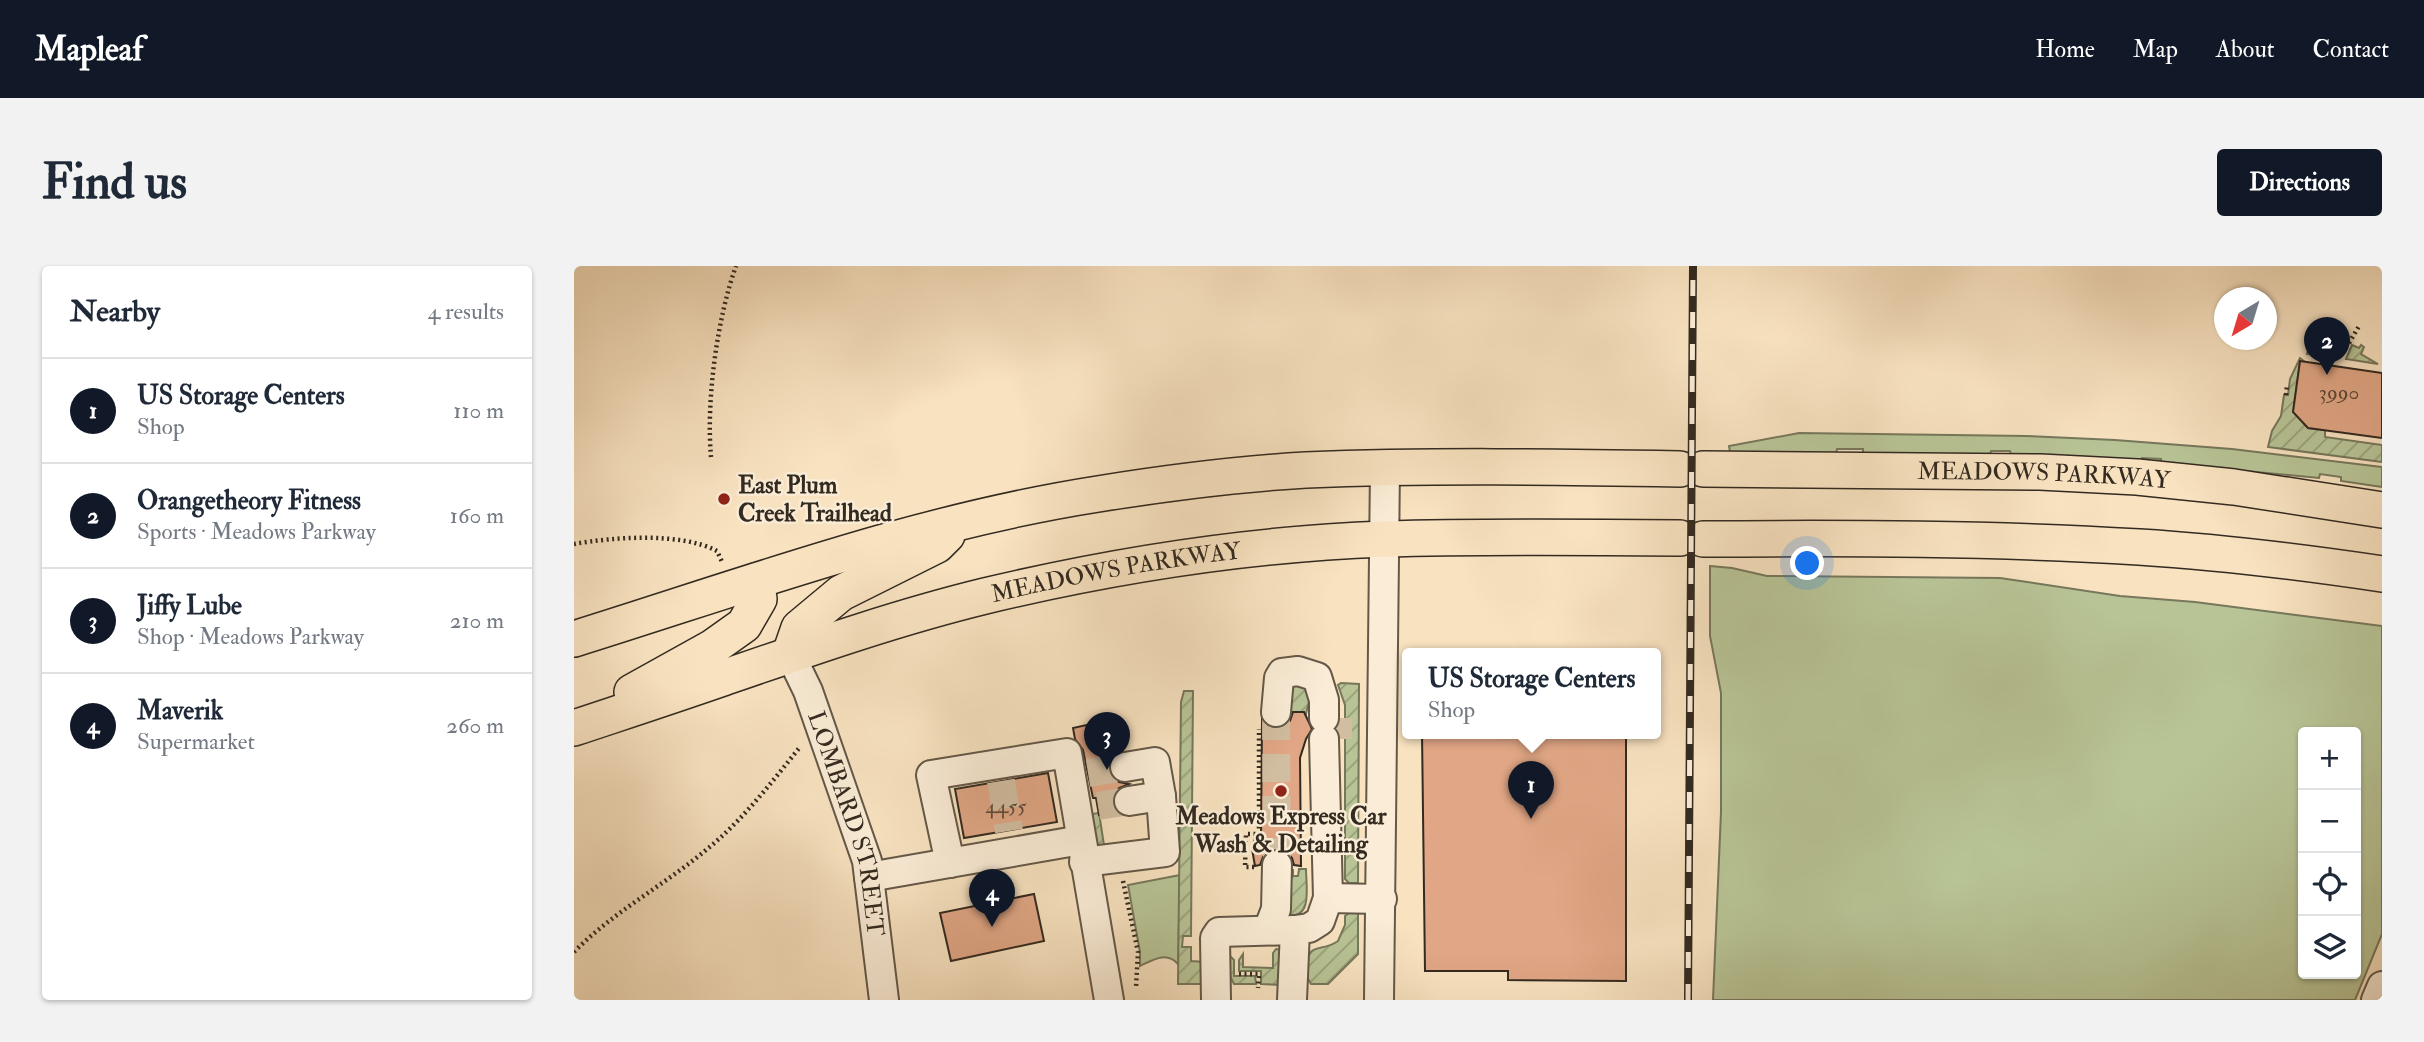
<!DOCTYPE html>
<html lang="en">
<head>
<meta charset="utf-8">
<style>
  :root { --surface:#fff; --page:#f2f2f3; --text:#1f2937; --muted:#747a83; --line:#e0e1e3; --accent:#111827 }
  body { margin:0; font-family:"IM FELL Double Pica",serif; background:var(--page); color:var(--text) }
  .controls { position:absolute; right:21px; bottom:21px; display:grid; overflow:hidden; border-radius:7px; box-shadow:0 2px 5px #0004 }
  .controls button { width:63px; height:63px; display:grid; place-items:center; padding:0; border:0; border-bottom:2px solid var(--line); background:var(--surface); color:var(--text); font:35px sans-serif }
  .compass { position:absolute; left:1640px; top:21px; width:63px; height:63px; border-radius:50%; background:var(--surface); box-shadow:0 2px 5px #0004; rotate:218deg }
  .you { position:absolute; left:1234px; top:298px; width:24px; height:24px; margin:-18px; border:5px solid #fff; border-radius:50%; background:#1a73e8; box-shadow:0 0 0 10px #1a73e833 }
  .badge { display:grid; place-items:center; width:46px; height:46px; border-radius:50%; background:var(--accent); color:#fff; font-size:23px; font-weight:700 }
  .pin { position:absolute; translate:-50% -58px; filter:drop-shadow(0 2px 4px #0008) }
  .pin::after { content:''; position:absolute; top:37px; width:24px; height:21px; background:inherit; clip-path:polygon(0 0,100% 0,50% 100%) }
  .popup { position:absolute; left:828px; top:382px; width:259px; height:91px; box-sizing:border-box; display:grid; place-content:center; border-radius:7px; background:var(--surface); filter:drop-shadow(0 2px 5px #0005); font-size:23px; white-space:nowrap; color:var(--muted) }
  .popup b { font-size:26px; color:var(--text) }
  .popup::after { content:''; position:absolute; left:50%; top:100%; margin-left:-14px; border:14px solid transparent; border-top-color:var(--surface) }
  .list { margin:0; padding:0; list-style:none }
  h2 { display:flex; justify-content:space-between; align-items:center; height:91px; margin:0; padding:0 28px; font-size:30px }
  h2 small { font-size:23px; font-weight:400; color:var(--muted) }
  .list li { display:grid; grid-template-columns:46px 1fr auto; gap:21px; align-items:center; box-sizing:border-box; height:105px; padding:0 28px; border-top:2px solid var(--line) }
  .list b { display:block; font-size:26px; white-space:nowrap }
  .list p { margin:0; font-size:23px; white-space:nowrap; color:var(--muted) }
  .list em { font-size:23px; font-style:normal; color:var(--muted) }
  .icon { flex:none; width:38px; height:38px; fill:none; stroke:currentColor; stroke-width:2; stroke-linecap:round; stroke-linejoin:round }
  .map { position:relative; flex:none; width:1808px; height:734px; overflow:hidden; border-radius:7px }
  header { display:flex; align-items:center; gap:42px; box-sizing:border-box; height:98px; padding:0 35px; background:var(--accent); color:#fff }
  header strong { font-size:33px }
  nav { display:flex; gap:38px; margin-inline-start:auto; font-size:24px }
  .intro { display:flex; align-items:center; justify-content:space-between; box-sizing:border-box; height:168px; padding:0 42px }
  h1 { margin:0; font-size:49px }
  .button { padding:18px 32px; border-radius:7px; background:var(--accent); color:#fff; font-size:24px; font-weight:700 }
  main { display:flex; gap:42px; padding:0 42px }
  aside { flex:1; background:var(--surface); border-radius:7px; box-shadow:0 2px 5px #0004 }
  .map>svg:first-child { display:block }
  .grass { fill:#b8c496; stroke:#76775b; stroke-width:2; fill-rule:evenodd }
  .garden { fill:url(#garden-furrows); stroke:#76775b; stroke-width:2 }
  .building { fill:#e0a685; stroke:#332a20; stroke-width:2 }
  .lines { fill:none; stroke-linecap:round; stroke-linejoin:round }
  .minor-tunnel { stroke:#d1bda0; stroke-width:28; stroke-dasharray:28 14; stroke-linecap:butt }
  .minor-casing { stroke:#645848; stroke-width:32 }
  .major-casing { stroke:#332a20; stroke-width:38 }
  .path { stroke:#332a20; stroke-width:4.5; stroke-dasharray:2 3.5; stroke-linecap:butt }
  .minor { stroke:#faecd6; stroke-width:28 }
  .major { stroke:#f8e2c0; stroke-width:35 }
  .rail-casing { stroke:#332a20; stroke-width:8 }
  .rail { stroke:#faecd6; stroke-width:5; stroke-dasharray:16; stroke-linecap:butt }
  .poi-dot { fill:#8f2418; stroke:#faecd6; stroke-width:2.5 }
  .labels { text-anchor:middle; stroke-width:5; stroke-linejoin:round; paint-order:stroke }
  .number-label { font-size:21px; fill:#5e4939 }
  .street-label { font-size:24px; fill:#332a20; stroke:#faecd6 }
  .poi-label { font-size:24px; font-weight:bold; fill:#332a20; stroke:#faecd6; text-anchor:start }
</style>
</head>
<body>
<header>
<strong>Mapleaf</strong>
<nav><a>Home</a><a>Map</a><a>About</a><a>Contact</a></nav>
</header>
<div class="intro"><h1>Find us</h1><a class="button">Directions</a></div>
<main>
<aside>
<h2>Nearby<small>4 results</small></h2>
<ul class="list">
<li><span class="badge">1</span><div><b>US Storage Centers</b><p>Shop</p></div><em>110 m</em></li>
<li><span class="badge">2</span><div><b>Orangetheory Fitness</b><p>Sports · Meadows Parkway</p></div><em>160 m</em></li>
<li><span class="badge">3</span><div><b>Jiffy Lube</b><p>Shop · Meadows Parkway</p></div><em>210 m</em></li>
<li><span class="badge">4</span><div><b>Maverik</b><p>Supermarket</p></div><em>260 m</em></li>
</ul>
</aside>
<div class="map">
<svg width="1808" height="734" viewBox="0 0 1808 734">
  <defs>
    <pattern id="garden-furrows" width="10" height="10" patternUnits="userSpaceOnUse" patternTransform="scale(1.75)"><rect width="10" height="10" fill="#b8c496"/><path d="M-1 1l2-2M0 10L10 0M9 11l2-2" fill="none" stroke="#969f7a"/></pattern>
  </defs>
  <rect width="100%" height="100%" fill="#f8e2c0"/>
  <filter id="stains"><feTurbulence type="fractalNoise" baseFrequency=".00286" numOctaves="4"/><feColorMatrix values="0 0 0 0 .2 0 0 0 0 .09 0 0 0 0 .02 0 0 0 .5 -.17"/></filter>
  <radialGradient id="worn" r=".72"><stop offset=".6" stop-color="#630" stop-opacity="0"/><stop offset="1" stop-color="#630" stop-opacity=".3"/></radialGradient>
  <!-- grass -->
  <g class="grass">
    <path d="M 1225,167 L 1452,170 L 1541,174 L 1658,183 L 1808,201 L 1808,221 L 1767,215 L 1767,211 L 1746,208 L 1745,212 L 1587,197 L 1587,193 L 1568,192 L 1567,195 L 1437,189 L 1436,185 L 1417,185 L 1416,189 L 1289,187 L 1289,183 L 1263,183 L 1262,188 L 1156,186 L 1155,180 Z"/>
    <path d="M 1136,300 L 1158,302 L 1193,310 L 1426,312 L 1546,330 L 1621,336 L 1808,360 L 1808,668 L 1781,734 L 1139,734 L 1147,546 L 1147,427 L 1136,370 ZM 1782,466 L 1782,708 L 1729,708 L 1729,466 Z"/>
    <path d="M 606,609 L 604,698 C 592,685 579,694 566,700 L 566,686 L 554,619 Z"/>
  </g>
  <!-- garden -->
  <g class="garden">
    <path d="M 1765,73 L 1765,75 L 1773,76 L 1766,92 L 1733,88 L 1734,83 L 1756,81 L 1756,74 Z"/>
    <path d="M 1778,79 L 1785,82 L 1787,79 L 1790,81 L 1787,88 L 1804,98 L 1772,93 Z"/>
    <path d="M 1726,92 L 1731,96 L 1726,96 L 1719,146 L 1734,162 L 1751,164 L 1751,171 L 1808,179 L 1808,196 L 1694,181 L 1698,165 L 1707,150 L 1710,129 L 1714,129 L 1716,113 Z"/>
    <path d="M 723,412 L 737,427 L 731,452 L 730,446 L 710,446 L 709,425 Z"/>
    <path d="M 767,417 L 785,418 L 784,617 L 775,617 L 771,613 L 771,439 L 764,419 Z"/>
    <path d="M 610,425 L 619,425 L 617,670 L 609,670 L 608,681 L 617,681 L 617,695 L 631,696 L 632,718 L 604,718 L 607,436 Z"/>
    <path d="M 525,547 L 530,579 L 526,580 L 521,576 L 517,548 Z"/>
    <path d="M 725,603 L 732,603 C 732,620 739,652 714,650 L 709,604 L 719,604 L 719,610 L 724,610 Z"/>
    <path d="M 775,647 L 784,647 L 784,688 L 754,718 L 737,718 C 733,712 732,709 733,702 C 733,675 747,687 764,675 L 771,659 L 771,650 Z"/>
    <path d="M 702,683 L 707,684 L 707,719 L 687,718 L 687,705 L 665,705 L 665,694 L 669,688 L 669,701 L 699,702 L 699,687 Z"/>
    <path d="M 656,690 L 660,694 L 660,710 L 681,710 L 682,718 L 660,718 L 656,710 Z"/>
  </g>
  <!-- building -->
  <g class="building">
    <path d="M 1726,95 L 1808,107 L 1808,172 L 1734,162 L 1719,146 Z"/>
    <path d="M 719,446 L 730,446 L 738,463 L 732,473 L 726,492 L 727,600 L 720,599 L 718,592 L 712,585 L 703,582 L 694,585 L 689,591 L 686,599 L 681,600 L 678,583 L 681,571 L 687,571 L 688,454 L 693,460 L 700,462 L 708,461 L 716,455 Z"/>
    <path d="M 531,455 L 532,460 L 546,457 L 549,475 L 546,475 L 548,485 L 541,488 L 536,495 L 535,504 L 539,512 L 545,516 L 555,518 L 545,522 L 540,528 L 539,537 L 543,546 L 525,549 L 522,532 L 519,532 L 509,484 L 501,473 L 499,462 Z"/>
    <path d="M 848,467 L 1052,467 L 1052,715 L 934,714 L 934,705 L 851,705 Z"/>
    <path d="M 474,507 L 483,556 L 390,572 L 381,523 Z"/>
    <path d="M 460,628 L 470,675 L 377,695 L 366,647 Z"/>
  </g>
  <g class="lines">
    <!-- minor-tunnel -->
    <g class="minor-tunnel">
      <path d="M 702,446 L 703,599"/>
      <path d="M 764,473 L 764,452"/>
      <path d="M 514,507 L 551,501"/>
      <path d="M 427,515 L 435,565"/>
      <path d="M 524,540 L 555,535"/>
    </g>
    <!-- minor casing -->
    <g class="minor-casing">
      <g id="minor">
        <path id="s1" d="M 216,388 L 234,425 L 293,595 L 310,734"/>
        <path d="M 702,446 L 705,412 L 708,407 L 724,405 L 743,411 L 750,434 L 750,452"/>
        <path d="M 750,473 L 754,632"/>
        <path d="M 555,535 L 587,530"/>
        <path d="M 510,596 L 591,586 L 587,530 L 581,496 L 551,501"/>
        <path d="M 376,597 L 357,509 L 493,487 L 535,734"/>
        <path d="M 295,611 L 507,574"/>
        <path d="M 694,664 L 702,643 L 703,599"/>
        <path d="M 642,734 L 641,672 L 645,666 L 721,664"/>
        <path d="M 718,734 L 721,664 L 735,662 L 746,655 L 754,632 L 808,633"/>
        <path d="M 805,734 L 811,202"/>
        <path d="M 1802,734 L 1808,720"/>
      </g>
    </g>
    <!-- major casing -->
    <g class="major-casing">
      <g id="major">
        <path id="s2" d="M 1129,203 L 1466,206 L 1563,211 L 1660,221 L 1808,244"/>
        <path d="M 1129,273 C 1274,272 1420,272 1565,281 C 1646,286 1727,296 1808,308"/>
        <path d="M 0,373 C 173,319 344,256 524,228 C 592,217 663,208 732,204 C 857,199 982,201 1106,203"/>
        <path d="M 216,388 L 225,362 L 267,327 L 363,279 L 373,269"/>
        <path d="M 58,426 L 139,381 L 170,359 L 185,333 L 182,315"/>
        <path id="s3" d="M 0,462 C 48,446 97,430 146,413 C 233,383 321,352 411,330 C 541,299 677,278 810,273 C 909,270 1008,271 1106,272"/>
      </g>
    </g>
    <!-- path -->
    <g class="path">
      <path d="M 1775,77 L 1785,60"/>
      <path d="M 1712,129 L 1713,119"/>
      <path d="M 137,191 C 132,135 143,53 162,0"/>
      <path d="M 0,278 C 40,271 107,266 143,285 L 149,298"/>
      <path d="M 680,601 L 671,601 L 672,568 L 685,568 L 685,463"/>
      <path d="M 549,615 L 564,686 L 562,721"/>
      <path d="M 0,686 C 39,646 89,620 132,584 C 168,555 197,517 226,481"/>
      <path d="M 665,708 L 685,708 L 684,722"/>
    </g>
    <!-- minor -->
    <use href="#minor" class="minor"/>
    <!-- major -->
    <use href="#major" class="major"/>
    <!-- rail casing -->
    <g class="rail-casing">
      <path id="rail" d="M 1114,734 L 1119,0"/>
    </g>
    <!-- rail -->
    <use href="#rail" class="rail"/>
  </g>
  <!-- markers -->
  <g class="poi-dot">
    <circle cx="150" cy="233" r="7"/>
    <circle cx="707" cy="525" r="7"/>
  </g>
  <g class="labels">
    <!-- number labels -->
    <g class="number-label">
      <text x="1765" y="133">3990</text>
      <text x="432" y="547">4455</text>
    </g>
    <!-- street labels -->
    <g class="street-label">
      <text dy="8" stroke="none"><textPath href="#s2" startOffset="341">MEADOWS PARKWAY</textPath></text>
      <text dy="8" stroke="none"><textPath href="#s3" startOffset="565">MEADOWS PARKWAY</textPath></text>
      <text dy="8" stroke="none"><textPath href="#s1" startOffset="180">LOMBARD STREET</textPath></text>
    </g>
    <!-- poi labels -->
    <g class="poi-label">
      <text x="164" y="227">East Plum<tspan x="164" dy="28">Creek Trailhead</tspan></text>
      <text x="707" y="558" text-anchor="middle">Meadows Express Car<tspan x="707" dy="28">Wash &amp; Detailing</tspan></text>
    </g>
  </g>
  <rect width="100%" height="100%" filter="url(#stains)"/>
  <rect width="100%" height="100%" fill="url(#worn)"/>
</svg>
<div class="controls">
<button>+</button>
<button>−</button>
<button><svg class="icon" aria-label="locate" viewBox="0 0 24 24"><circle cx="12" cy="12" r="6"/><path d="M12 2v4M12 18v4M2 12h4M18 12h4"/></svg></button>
<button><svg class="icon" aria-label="layers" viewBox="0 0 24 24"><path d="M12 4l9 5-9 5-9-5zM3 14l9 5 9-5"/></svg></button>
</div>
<svg class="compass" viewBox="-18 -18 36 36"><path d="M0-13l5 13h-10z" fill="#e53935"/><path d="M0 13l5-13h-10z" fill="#747a83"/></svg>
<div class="you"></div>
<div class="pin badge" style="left:957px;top:553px">1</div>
<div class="popup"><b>US Storage Centers</b>Shop</div>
<div class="pin badge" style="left:1753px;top:109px">2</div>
<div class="pin badge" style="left:533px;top:504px">3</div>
<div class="pin badge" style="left:418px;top:661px">4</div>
</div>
</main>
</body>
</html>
